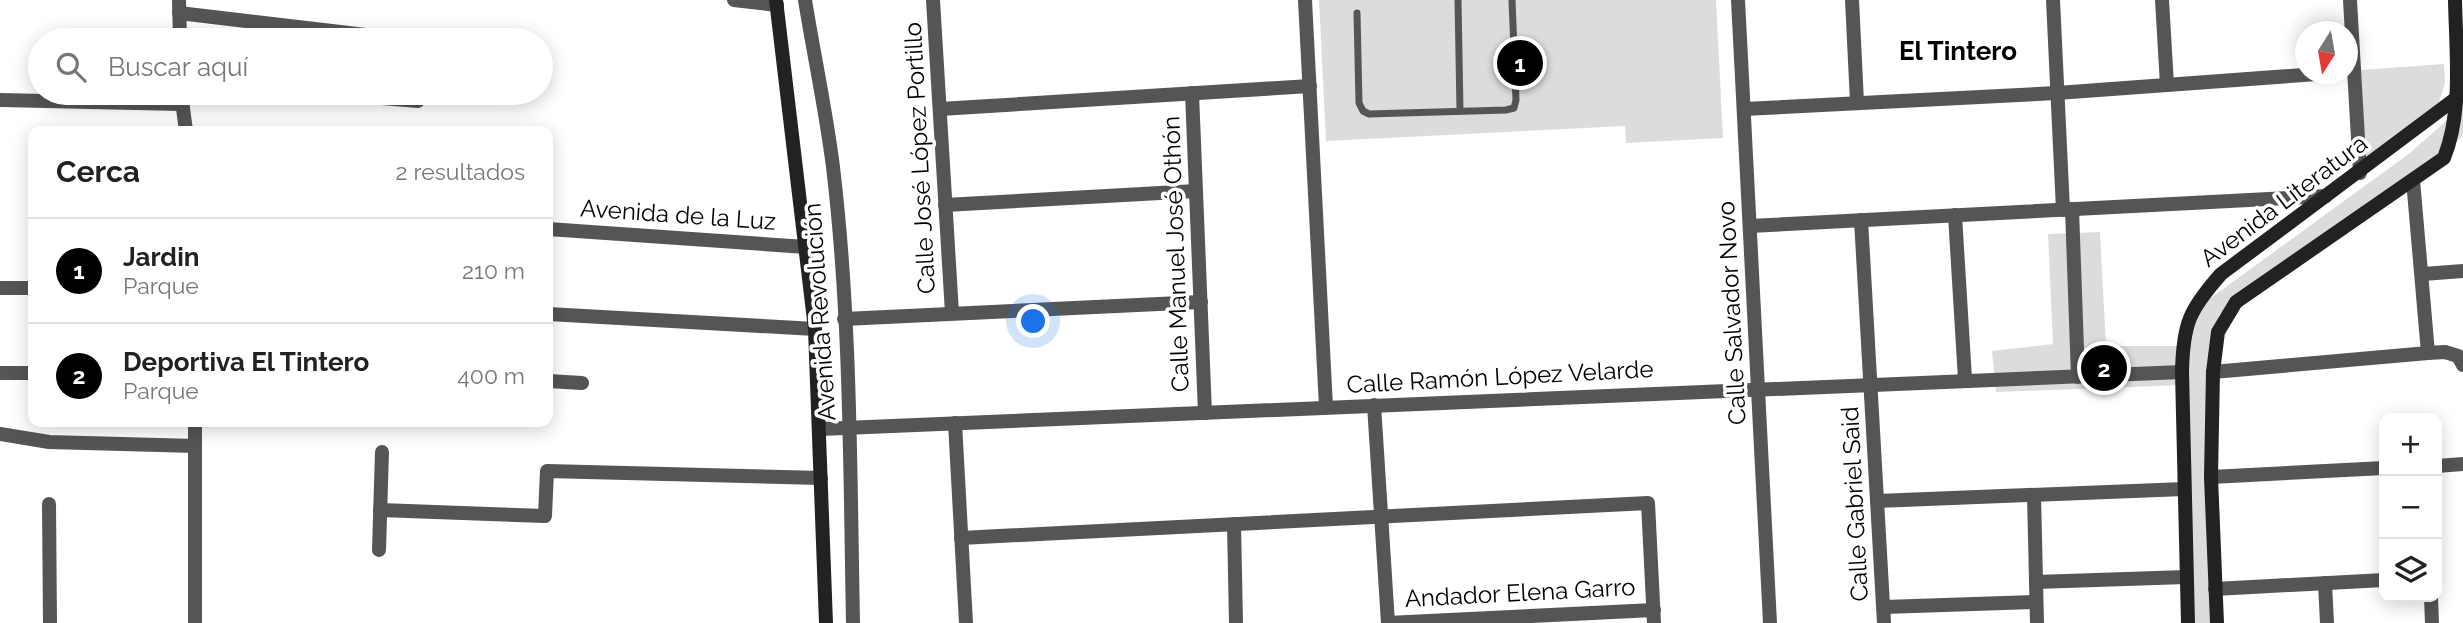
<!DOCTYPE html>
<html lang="es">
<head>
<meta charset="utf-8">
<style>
  :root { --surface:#fff; --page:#f2f2f2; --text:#222; --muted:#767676; --line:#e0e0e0; --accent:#000 }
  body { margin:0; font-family:Raleway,sans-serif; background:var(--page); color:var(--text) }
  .controls { position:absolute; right:21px; bottom:21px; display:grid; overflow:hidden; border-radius:14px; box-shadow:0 4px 18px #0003 }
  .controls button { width:63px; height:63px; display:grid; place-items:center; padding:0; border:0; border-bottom:2px solid var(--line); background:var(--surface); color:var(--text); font:35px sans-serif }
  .compass { position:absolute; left:2295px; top:21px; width:63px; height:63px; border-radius:50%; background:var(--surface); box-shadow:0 4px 18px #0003; rotate:191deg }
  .you { position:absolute; left:1034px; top:322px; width:24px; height:24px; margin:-18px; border:5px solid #fff; border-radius:50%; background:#1a73e8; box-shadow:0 0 0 10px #1a73e833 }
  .badge { display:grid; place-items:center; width:46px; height:46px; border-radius:50%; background:var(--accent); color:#fff; font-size:23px; font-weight:700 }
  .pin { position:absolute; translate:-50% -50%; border:4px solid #fff; box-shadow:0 2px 7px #0006 }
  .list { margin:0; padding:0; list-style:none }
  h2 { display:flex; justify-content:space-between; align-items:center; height:91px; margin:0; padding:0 28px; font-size:30px }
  h2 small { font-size:23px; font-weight:400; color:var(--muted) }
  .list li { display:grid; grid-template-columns:46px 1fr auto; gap:21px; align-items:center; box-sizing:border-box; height:105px; padding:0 28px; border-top:2px solid var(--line) }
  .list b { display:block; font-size:26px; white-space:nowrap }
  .list p { margin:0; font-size:23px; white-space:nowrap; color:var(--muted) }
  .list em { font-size:23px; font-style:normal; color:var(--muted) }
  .icon { flex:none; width:38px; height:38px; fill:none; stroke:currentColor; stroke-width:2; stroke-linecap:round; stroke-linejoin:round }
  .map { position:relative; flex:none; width:2463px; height:623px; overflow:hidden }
  .search { position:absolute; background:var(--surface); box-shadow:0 4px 18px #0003; left:28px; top:28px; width:525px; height:77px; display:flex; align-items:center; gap:18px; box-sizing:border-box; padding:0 24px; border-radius:38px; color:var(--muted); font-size:26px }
  .panel { position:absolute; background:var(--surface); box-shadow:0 4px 18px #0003; left:28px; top:126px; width:525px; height:301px; border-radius:14px }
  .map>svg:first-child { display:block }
  .green { fill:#dcdcdc }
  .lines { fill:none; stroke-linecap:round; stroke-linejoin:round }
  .lane { stroke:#555; stroke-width:7 }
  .street { stroke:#555; stroke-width:14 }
  .secondary { stroke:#222; stroke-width:14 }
  .labels { text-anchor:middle; stroke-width:7; stroke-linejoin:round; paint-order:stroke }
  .street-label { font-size:24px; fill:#000; stroke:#fff }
  .neighbourhood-label { font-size:26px; font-weight:bold; fill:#000; stroke:#fff }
</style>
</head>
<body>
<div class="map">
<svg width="2463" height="623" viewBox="0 0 2463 623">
  <rect width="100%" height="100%" fill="#fff"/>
  <!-- green -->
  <g class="green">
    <path d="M 1319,0 L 1716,0 L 1723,138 L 1626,143 L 1625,126 L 1326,141 Z"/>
    <path d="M 2444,64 L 2445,83 L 2438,105 L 2365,158 L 2361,70 Z"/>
    <path d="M 2463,106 C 2463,114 2463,126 2463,133 C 2454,161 2255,290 2219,315 L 2212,386 L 2222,623 L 2194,623 L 2182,385 L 1996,392 L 1992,351 L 2053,344 L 2048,234 L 2100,232 L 2106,346 L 2186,346 L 2186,334 L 2208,300 L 2410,153 Z"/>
  </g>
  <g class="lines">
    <!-- lane -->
    <g class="lane">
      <path d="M 1458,0 L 1460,110"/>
      <path d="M 1357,13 L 1359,103 L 1363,111 L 1369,114 L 1506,110 L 1514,108 L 1516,100 L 1512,0"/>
    </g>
    <!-- street -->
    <g class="street">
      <path d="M 179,0 L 180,40"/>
      <path d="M 734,0 L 777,5"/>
      <path d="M 805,0 C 814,56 826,111 833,167 C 851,318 850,472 853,623"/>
      <path d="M 933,0 L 952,313"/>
      <path d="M 1305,0 L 1326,407"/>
      <path d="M 1738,0 L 1770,623"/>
      <path d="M 1852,0 L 1857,102"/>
      <path d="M 2053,0 L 2063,210"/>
      <path d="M 2162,0 L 2167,85"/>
      <path d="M 2350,0 L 2360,173"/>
      <path d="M 179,13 L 408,40"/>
      <path d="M 181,93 L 186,131"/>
      <path d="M 321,93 L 418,101"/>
      <path d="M 1192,93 L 1205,413"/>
      <path d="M 0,100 L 181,104"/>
      <path d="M 940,109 L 1310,86"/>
      <path d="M 1744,109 L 2057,93 L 2317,74"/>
      <path d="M 2413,180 L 2428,353 L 2445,352 L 2458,356 L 2463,365"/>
      <path d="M 945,205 L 1196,191"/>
      <path d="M 2072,209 L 2078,377"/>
      <path d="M 1955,215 L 1965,379"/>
      <path d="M 1861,220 L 1884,623"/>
      <path d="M 1750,226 L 2326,196"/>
      <path d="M 548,229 L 806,247"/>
      <path d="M 2423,274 L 2463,271"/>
      <path d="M 0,288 L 33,288"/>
      <path d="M 548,314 L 815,329"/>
      <path d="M 844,319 L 1201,302"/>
      <path d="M 2213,372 L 2428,353"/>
      <path d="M 0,373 L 33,373"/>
      <path d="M 548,381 L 582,383"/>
      <path d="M 1374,405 L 1388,623"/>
      <path d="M 195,422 L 195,623"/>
      <path d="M 955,423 L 966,623"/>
      <path d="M 820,429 L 2182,372"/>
      <path d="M 0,434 L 49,442 L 195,446"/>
      <path d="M 2437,466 L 2463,464"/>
      <path d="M 2211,477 L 2384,468"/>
      <path d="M 2034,495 L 2037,623"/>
      <path d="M 1877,501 L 2184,489"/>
      <path d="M 49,504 L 50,623"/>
      <path d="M 380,510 L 545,516 L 547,471 L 821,478"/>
      <path d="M 1234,524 L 1236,623"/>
      <path d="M 961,538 L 1648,503 L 1654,623"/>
      <path d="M 379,550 L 382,452"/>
      <path d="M 2036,582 L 2186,577"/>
      <path d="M 2325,583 L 2327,623"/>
      <path d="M 2215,589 L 2384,580"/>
      <path d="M 2431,597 L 2432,623"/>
      <path d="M 1884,607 L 2036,602"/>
      <path d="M 1388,623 L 1654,610"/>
    </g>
    <!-- secondary -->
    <g class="secondary">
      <path d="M 776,0 L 815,329 L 826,623"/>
      <path d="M 2188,623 L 2182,372 C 2183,324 2189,310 2221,274 L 2459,96"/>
      <path d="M 2217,623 L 2211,477 L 2213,372 L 2218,332 L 2236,302 L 2444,158 C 2463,111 2456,52 2455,0"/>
    </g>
  </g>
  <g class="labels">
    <!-- street labels -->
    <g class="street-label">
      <text transform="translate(920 158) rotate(-93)" y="8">Calle José López Portillo</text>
      <text transform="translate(2284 201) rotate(-37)" y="8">Avenida Literatura</text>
      <text transform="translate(678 215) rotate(4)" y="8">Avenida de la Luz</text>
      <text transform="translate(1176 254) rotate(-92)" y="8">Calle Manuel José Othón</text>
      <text transform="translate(820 312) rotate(-94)" y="8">Avenida Revolución</text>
      <text transform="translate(1732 313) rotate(-93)" y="8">Calle Salvador Novo</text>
      <text transform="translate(1500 377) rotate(-3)" y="8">Calle Ramón López Velarde</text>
      <text transform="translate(1855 504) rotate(-93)" y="8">Calle Gabriel Said</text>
      <text transform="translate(1520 593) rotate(-3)" y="8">Andador Elena Garro</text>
    </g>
    <!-- neighbourhood labels -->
    <g class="neighbourhood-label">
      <text x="1958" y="60">El Tintero</text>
    </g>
  </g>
</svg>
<div class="controls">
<button>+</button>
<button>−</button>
<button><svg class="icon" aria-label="layers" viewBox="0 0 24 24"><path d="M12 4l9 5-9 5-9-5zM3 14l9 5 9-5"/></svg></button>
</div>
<svg class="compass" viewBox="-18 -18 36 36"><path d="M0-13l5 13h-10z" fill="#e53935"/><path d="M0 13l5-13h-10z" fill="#767676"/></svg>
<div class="you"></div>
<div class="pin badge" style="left:1520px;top:63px">1</div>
<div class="pin badge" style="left:2104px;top:368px">2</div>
<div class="search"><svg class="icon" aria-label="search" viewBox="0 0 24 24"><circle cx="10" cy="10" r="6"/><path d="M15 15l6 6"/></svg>Buscar aquí</div>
<section class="panel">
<h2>Cerca<small>2 resultados</small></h2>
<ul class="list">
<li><span class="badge">1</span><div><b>Jardin</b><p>Parque</p></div><em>210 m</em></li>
<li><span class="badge">2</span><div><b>Deportiva El Tintero</b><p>Parque</p></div><em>400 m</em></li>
</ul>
</section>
</div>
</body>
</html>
